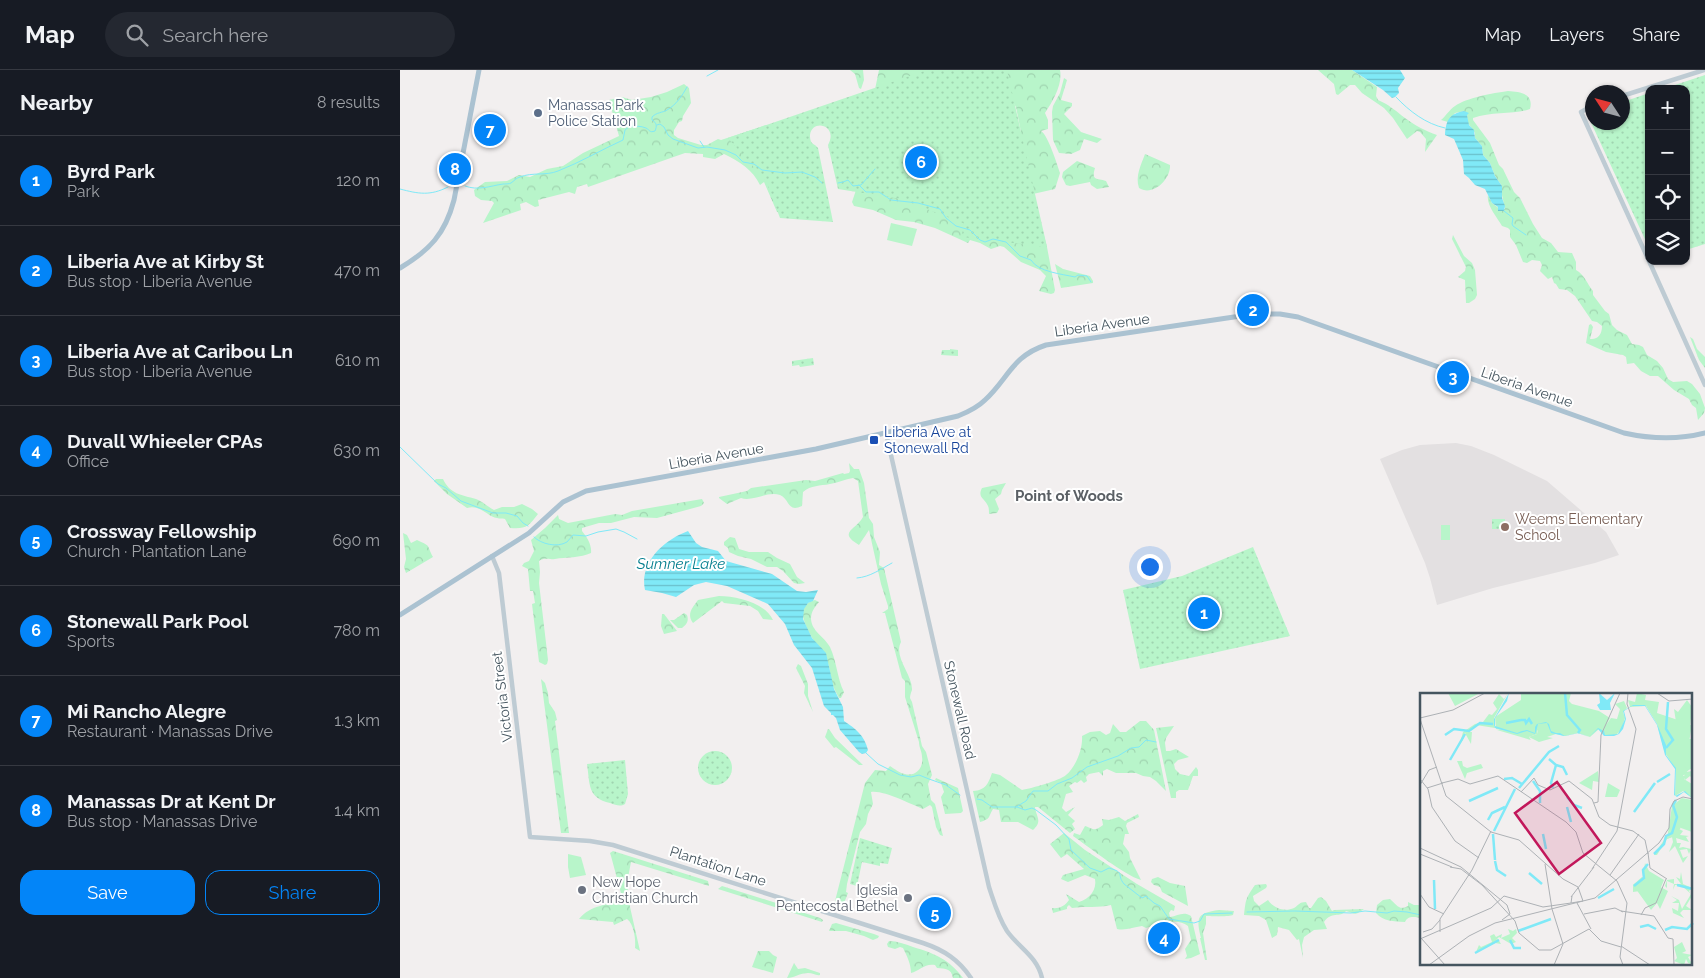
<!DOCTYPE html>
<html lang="en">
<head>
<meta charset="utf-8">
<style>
  :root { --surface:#171b24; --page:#242831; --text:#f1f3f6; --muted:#9ea1a6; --line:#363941; --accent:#0385f8 }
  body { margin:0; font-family:Raleway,sans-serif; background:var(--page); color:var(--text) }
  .controls { position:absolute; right:15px; top:15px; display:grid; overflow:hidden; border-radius:10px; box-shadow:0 1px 4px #0004 }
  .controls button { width:45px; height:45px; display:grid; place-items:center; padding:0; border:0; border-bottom:1px solid var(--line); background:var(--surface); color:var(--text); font:25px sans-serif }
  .compass { position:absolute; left:1185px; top:15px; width:45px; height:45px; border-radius:50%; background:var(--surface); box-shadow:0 1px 4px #0004; rotate:306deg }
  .you { position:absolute; left:749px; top:496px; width:18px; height:18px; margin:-12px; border:4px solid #fff; border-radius:50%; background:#1a73e8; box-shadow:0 0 0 8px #1a73e833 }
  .badge { display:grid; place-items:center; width:32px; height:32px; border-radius:50%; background:var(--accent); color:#fff; font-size:16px; font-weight:700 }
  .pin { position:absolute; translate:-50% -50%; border:2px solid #fff; box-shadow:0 1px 5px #0006 }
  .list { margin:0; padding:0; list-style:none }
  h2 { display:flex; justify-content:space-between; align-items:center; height:65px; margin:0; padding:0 20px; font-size:21px }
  h2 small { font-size:16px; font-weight:400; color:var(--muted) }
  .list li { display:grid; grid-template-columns:32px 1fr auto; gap:15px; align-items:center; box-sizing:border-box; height:90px; padding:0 20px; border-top:1px solid var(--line) }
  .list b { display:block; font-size:19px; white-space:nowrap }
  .list p { margin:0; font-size:16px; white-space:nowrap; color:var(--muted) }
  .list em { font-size:16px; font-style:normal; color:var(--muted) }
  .actions { display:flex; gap:10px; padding:15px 20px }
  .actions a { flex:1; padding:11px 0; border:1px solid var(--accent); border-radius:15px; text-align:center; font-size:18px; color:var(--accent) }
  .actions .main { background:var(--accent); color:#fff }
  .icon { flex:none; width:28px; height:28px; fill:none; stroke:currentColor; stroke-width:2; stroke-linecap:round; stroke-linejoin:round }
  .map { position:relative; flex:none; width:1305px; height:908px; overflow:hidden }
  header { display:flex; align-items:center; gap:30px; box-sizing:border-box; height:70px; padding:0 25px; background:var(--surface); border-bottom:1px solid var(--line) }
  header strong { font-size:24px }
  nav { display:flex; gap:28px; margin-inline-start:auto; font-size:18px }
  .search { width:350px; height:45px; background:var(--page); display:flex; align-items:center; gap:12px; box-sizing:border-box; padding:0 18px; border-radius:28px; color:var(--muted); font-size:19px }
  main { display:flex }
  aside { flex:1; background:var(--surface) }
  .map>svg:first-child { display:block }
  .education { fill:#e3e0e1 }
  .green { fill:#b8f5ca }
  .forest { fill:url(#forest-crowns) }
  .park { fill:url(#park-dots) }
  .water { fill:url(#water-rules) }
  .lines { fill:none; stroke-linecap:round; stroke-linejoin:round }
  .stream { stroke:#80e9f7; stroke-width:1 }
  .minor { stroke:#becbd3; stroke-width:4.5 }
  .major { stroke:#abc2d1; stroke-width:5 }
  .service-dot { fill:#5c6f8a; stroke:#fff; stroke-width:2 }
  .transit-dot { fill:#1a4fb4; stroke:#fff; stroke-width:2 }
  .education-dot { fill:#8d6e63; stroke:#fff; stroke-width:2 }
  .worship-dot { fill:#6b7280; stroke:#fff; stroke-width:2 }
  .labels { text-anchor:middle; stroke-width:4; stroke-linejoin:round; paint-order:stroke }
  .service-label { font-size:14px; fill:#4e5e75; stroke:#fff; text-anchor:start }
  .street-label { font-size:14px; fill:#45555f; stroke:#fff }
  .transit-label { font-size:14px; fill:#164399; stroke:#fff; text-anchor:start }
  .education-label { font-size:14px; fill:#785e54; stroke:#fff; text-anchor:start }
  .worship-label { font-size:14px; fill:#5b616d; stroke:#fff; text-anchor:start }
  .neighbourhood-label { font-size:15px; font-weight:bold; fill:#5b6065; stroke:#fff }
  .water-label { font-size:15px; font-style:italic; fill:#047e8e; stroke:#fff }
  .inset-river { fill:none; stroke:#80e9f7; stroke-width:2.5 }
  .inset-road { fill:none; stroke:#adb1b5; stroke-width:1 }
  .view { fill:#c2185b; fill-opacity:0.15; stroke:#c2185b; stroke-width:2.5 }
  .inset-edge { fill:none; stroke:#45555f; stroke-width:2.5 }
</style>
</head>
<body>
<header>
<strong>Map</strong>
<div class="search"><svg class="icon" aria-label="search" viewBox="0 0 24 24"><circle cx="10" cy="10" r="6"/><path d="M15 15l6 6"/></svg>Search here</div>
<nav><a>Map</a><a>Layers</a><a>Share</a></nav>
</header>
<main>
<aside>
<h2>Nearby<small>8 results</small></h2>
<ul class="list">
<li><span class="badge">1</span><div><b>Byrd Park</b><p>Park</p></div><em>120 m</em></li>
<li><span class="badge">2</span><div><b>Liberia Ave at Kirby St</b><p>Bus stop · Liberia Avenue</p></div><em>470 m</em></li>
<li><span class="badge">3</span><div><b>Liberia Ave at Caribou Ln</b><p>Bus stop · Liberia Avenue</p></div><em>610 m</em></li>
<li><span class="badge">4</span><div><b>Duvall Whieeler CPAs</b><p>Office</p></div><em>630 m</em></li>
<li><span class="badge">5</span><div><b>Crossway Fellowship</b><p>Church · Plantation Lane</p></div><em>690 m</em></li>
<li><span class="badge">6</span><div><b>Stonewall Park Pool</b><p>Sports</p></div><em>780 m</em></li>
<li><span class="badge">7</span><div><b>Mi Rancho Alegre</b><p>Restaurant · Manassas Drive</p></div><em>1.3 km</em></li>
<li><span class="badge">8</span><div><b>Manassas Dr at Kent Dr</b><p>Bus stop · Manassas Drive</p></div><em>1.4 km</em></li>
</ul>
<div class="actions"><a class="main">Save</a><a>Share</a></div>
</aside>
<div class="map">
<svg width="1305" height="908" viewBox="0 0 1305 908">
  <defs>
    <pattern id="forest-crowns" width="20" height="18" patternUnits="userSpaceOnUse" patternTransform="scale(1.25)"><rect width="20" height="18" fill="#b8f5ca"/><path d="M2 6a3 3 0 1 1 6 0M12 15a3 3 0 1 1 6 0" fill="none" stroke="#a0d4b0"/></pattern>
    <pattern id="park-dots" width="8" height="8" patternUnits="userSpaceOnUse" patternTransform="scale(1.25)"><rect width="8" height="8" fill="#b8f5ca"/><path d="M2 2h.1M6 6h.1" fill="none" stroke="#a0d4b0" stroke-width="1.8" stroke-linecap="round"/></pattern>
    <pattern id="water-rules" width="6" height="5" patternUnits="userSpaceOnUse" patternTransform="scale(1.25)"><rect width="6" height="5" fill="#80e9f7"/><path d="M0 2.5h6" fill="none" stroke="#6bc0cb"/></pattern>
  </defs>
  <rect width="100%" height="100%" fill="#f2efef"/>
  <!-- education -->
  <path class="education" d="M 1056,373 L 1071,376 L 1094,385 L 1147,411 L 1206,462 L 1219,485 L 1195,493 L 1093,518 L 1037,535 L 1030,508 L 1025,493 L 980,389 L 1002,380 L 1020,375 Z"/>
  <!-- green -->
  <g class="green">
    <path d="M 491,153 L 517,159 L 512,176 L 487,170 Z"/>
    <rect x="1041" y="455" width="9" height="15"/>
    <path d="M 168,784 L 181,787 L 186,805 L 170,808 L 168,797 Z"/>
  </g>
  <!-- forest -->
  <g class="forest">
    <path d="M 450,0 L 463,0 L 464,10 L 461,19 L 459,18 L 455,4 Z"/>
    <path d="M 479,0 L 660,0 C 663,14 653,31 645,43 L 648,50 L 648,59 L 641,61 C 648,65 657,94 660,103 L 655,119 L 633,124 L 647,177 L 655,220 L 654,223 L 651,224 L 639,221 L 646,206 L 640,200 L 621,192 L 604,177 L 600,176 L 591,179 L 580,173 L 570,170 L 568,173 L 535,158 L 514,152 L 496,150 L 473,140 L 454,136 L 452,132 L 456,120 L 620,64 L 621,62 L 616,37 L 613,32 L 465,68 Z"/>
    <path d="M 918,0 L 952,0 L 977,17 L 976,26 L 978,30 C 988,34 996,41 1005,48 C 1014,55 1026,61 1037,65 L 1025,82 L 1026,69 L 1020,62 L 1017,61 L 1007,69 L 993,48 L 984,38 L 962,23 L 955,15 L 950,15 L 938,25 L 936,24 L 934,14 Z"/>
    <path d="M 664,8 L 667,10 L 661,30 L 672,33 L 672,36 L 664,44 L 681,62 L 702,69 L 697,73 L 684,69 L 680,80 L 671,84 L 659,83 L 653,70 L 652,42 L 653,36 L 660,23 Z"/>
    <path d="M 284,14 L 289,18 L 291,33 L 283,46 L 282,51 L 279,52 L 274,60 L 274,65 L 278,68 L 301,75 L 307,75 L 318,69 L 321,70 L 366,55 L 415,75 L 418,78 L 390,143 L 377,142 L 364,112 L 360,115 C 353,100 339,91 324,84 L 315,89 L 303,87 L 303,84 L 285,83 L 188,117 L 187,114 L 177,117 L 175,124 L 169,122 L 138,130 L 139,136 L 135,137 L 126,132 L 120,134 L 121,140 L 83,153 L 94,133 L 92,131 L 81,130 L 75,126 L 74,120 L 85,112 L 107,111 L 119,105 L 130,107 L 147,99 L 163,96 L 183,83 L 219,66 L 209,30 L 222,27 L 232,30 L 251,27 L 267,22 Z"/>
    <path d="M 1108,21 C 1120,22 1134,23 1130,39 C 1114,45 1092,41 1073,48 L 1073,50 L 1090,73 L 1099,95 L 1103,99 L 1114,122 L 1120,128 L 1133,154 L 1142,168 L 1151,173 L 1158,182 L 1172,183 L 1176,192 L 1176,200 C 1185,205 1187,214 1193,221 L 1193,225 L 1205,241 L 1209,244 L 1212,255 L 1217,260 L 1227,265 L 1232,274 L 1239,275 L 1243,277 L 1247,285 L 1257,291 L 1263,298 L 1268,309 L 1273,312 L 1287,311 L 1292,314 L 1300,324 L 1305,338 L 1304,343 L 1298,350 L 1296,338 L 1292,335 L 1289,329 L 1274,320 L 1258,306 L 1250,306 L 1241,301 L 1234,293 L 1227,294 L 1226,287 L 1223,285 L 1206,282 L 1186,273 L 1189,255 L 1191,254 L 1193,257 L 1190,269 C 1198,270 1202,264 1202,256 L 1197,252 L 1192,251 L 1175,226 L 1167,220 L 1159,219 L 1156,214 L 1154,213 L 1152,207 L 1148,209 L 1140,201 L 1142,195 L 1140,191 L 1132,190 L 1127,193 L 1123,192 L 1116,175 L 1110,167 L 1110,160 L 1108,158 L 1102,156 C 1097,147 1086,135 1088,125 L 1092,133 L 1101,140 L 1105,139 L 1102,125 L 1102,116 L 1095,106 L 1090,93 L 1083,85 L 1082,76 L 1075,68 L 1075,63 L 1068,53 L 1067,45 L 1064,41 L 1055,43 L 1048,52 L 1041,50 C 1046,46 1049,40 1055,36 C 1066,28 1093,23 1108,21 Z"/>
    <path d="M 745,84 L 770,95 C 771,109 753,127 739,118 C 735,106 741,95 745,84 Z"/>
    <path d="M 677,91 L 695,98 C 691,111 697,108 706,111 L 709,117 L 697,119 L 691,115 L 690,112 L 670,116 L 666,115 L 662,107 L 663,102 Z"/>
    <path d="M 1053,165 L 1064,186 L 1072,193 L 1075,200 L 1077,225 L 1075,229 L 1069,233 L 1066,233 L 1065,210 L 1058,207 L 1065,201 L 1066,197 L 1052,169 Z"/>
    <path d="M 655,194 L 663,199 L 690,206 L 693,211 L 693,213 L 661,218 Z"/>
    <path d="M 1290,267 L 1293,269 L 1297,279 L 1305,287 L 1305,298 L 1299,290 Z"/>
    <path d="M 449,393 L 454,399 L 459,399 L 464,413 L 469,448 L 473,454 L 474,467 L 480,482 L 479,495 L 484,498 L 501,572 C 493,587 513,605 512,620 C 511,623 510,625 510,628 L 512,632 L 522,676 L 526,682 L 532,705 L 528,714 L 531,730 L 535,734 L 543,766 L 540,765 L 536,757 L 532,737 L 530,735 L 523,739 C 510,734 484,720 471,722 L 473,734 L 468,744 L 466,754 L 460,762 L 447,814 L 446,822 L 448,823 L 442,838 L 434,835 L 465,713 L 475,700 L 486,701 L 490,696 C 495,699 499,703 505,704 C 515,707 524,698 522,687 C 522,681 519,678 519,672 L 505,627 L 505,611 L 502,608 L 485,543 L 482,543 L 488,539 L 488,536 L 481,514 L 469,460 L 459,475 C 437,462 456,460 463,447 L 458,411 L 453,408 C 445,409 438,413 430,414 C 420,416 411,415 403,422 L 402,436 C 387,443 390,429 380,425 C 367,421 353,432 341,428 L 327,434 L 319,428 L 319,427 L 347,421 L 351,418 L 406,410 L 415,411 L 443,403 L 444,404 L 449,403 L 450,401 Z"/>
    <path d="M 36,409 L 43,409 C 50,424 61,425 76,429 C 82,431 88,437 94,440 L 102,437 L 114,437 L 122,434 L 132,439 L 138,444 C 128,457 126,459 110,458 L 105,449 C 102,448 100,449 97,448 C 88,447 80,434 67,438 L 47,424 L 34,411 Z"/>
    <path d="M 606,413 L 602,420 L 601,424 L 595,429 L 599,439 L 597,443 L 589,444 C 589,441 589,438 588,436 C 585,428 577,428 582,418 Z"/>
    <path d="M 302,429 L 304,433 L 301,436 L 257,448 L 234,447 L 211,453 L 199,453 L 182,458 L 182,461 C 187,467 192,475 191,483 C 181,488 166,487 155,489 C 148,490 145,487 139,491 L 140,502 L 139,513 L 148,590 L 147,594 L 145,595 L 139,592 L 132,534 L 135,533 L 133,521 L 130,521 L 128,499 L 122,496 L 124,493 L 129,491 L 134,481 L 131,470 L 145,458 L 158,445 L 159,449 L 168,453 L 215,444 L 222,445 L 232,441 Z"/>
    <path d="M 3,463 L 7,465 L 11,473 L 17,470 C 32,477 26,474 33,487 L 6,503 L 4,497 L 6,489 Z"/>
    <path d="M 330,467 L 335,468 L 339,479 L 349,482 L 368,482 L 377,488 L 390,494 L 397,507 L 405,513 L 399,514 L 394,513 L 383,501 L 377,497 L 367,497 L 351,489 L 338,486 L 329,482 L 328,478 L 324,475 L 324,472 Z"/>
    <path d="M 319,526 C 337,526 365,533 373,550 L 363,549 L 358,541 L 350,536 L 324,533 L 322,531 L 293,553 C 286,544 293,537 298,530 Z"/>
    <path d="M 415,530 L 419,532 C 415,537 411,541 411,549 C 412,562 424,566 430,577 C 437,592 437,608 444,622 L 441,628 L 439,628 C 436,622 433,617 431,610 C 430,604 430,597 427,591 C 420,577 385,538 415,530 Z"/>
    <path d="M 284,543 L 287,545 C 289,551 287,554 282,558 L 278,558 L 270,550 L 274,550 Z"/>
    <path d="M 262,544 L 264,544 L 277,561 L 264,564 L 261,556 Z"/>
    <path d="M 398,594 L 401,596 L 408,614 L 408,626 L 413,642 L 404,623 L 405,616 L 396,598 Z"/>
    <path d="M 141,609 L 145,613 L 148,623 L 149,633 L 155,642 L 157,650 L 155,651 L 169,763 L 161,763 Z"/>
    <path d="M 740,651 L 746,651 L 754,660 L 766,721 L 756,711 L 750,707 L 743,706 L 736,703 L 716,703 L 707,699 L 703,701 L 703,706 L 699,702 L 689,704 L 686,707 L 687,711 L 684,713 L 681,710 L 677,713 L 675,712 L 669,716 L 673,722 L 666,724 L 662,738 L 666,742 L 675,737 L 668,745 L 675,751 L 672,754 L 675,759 L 670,763 L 638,737 L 635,737 C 636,747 643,751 633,760 L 618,752 L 601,752 L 599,740 L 593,739 C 588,747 591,749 580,752 L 573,721 C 586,720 588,714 592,703 L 600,705 L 622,720 C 632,718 659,711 666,705 C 676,697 683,678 682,666 L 690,662 L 700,661 L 706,665 L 710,663 L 713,654 L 720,662 L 726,662 Z"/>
    <path d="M 774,656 L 766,668 L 765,673 L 766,681 L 770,681 L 776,679 L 789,687 L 778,690 L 774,694 L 775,699 L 780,704 L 789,706 L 796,697 L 798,700 L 798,706 L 793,706 L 788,720 L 779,720 L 776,722 L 776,728 L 771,728 L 756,658 Z"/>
    <path d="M 428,659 L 429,659 L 435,668 L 463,695 L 459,695 L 436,677 L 434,678 L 425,667 Z"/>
    <path d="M 536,708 L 558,718 L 563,741 L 561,743 L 545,744 L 541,727 L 544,722 L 541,713 L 535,710 Z"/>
    <path d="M 738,744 L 739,747 L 727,753 L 726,756 L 729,764 L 725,764 L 723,774 L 729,782 L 730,788 L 741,810 C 724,805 689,777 673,766 L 674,763 L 680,765 L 685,756 C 694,759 694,762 703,755 L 702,749 L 709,750 L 719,747 L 725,751 Z"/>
    <path d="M 664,763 L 685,780 L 737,814 L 775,836 L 774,841 L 771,840 L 769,843 L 770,847 C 778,846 783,841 791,846 L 800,884 L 791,888 L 785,889 L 787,886 L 785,879 L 791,870 L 788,856 C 776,847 759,855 746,858 L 742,856 C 733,857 726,861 717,859 L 711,835 C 698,838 686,836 672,838 L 669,835 L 667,837 L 667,839 L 653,843 L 652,838 C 659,839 665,836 669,830 L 666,824 L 679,832 C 690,829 697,819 695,809 L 685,805 L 668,812 L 661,809 L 663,805 L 684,799 L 667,784 L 661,788 L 650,774 Z"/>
    <path d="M 213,781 L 308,811 L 309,816 L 231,792 L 227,813 L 230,837 L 240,881 L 235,878 C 236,870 234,854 227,849 L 214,855 L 213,852 L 179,849 C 191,834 207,837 222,827 L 211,786 L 210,783 Z"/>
    <path d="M 758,807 L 770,813 L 785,816 L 788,836 L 762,822 L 760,817 L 754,815 L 751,812 L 752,809 Z"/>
    <path d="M 866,814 L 867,816 L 866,818 L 853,826 L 854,831 L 859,836 L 868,830 C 874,839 885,842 894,838 C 899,835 899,832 906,832 L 909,838 L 911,838 L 918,828 L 921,827 L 926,831 L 932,841 L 934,840 L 964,839 C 954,846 956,844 946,841 C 940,848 931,841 924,852 L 927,859 L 914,860 L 904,867 L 902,875 L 903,888 L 899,869 L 897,870 L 889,860 L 878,857 L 877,865 L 872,868 L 866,850 L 859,846 L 844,845 C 846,830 845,829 855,815 Z"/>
    <path d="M 322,816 L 389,837 L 392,839 L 420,848 L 423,850 L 422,852 L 318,819 Z"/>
    <path d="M 990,829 C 997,835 999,841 1008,836 L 1008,832 L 1014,835 L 1021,835 L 1021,848 C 1015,847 1008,845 1005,852 C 993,851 984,852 976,843 L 977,835 L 983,830 Z"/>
    <path d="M 819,840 L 834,841 L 833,845 C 830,847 811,846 806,846 L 806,854 L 803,863 L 807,890 L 805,890 L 800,868 L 801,868 C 796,847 797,843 819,840 Z"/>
    <path d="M 436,853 L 474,864 L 479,866 L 478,868 L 473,870 L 464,866 L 446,861 L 429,861 L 432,854 Z"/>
    <path d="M 489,871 C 497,871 505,874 513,877 C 534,883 550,890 563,908 L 553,908 C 551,898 546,899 537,898 L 535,895 C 525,893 519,901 511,903 C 511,894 507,886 503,878 L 500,877 L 495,879 L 488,877 L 487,874 Z"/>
    <path d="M 358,881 L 369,881 L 373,885 L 377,887 L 373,903 L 352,897 Z"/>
    <path d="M 394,893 L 398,899 L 405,898 L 420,903 L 420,905 C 416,906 413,903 408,903 C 400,903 394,908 387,908 Z"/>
  </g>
  <!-- park -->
  <g class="park">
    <path d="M 527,0 L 607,0 L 647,177 L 562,167 L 563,153 L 501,129 L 438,119 L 428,75 C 439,55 412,48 410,65 C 410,67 410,71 412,73 C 413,75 416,76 418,78 L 433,152 L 380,148 L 366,111 L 328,68 Z"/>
    <path d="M 1305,5 L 1305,174 L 1286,180 L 1286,19 L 1263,19 Z"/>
    <path d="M 1249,23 L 1249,178 L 1188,46 L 1192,41 L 1192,52 L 1222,52 L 1223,32 Z"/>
    <path d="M 550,279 L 558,280 L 558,286 L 541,285 L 542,280 L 550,280 Z"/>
    <path d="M 413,288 L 414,295 L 400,297 L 399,295 L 392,296 L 392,291 Z"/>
    <rect x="1092" y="449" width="13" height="10"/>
    <path d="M 853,477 L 890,566 L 740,599 L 723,520 L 782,506 Z"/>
    <circle cx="315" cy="698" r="17"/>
    <path d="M 225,690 L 228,724 L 225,734 C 220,737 216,735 210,733 C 187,728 190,714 187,694 Z"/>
    <path d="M 460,768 L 492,778 L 488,794 L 480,793 L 480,796 L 462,792 L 457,816 L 450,814 Z"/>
  </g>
  <!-- water -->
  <g class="water">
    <path d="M 952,0 L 1000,0 L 1005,8 L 998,18 L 999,23 L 995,27 L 992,28 L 983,20 Z"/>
    <path d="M 1064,41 L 1069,43 L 1067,45 L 1069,55 L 1074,60 L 1075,68 L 1082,76 L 1083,85 L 1090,93 L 1095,106 L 1102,116 L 1102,128 L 1105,136 L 1104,141 L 1098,141 L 1098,137 L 1092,133 L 1085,119 L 1075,115 L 1069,108 L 1064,104 L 1063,90 L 1054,69 L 1045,65 C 1046,50 1049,44 1064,41 Z"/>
    <path d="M 513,83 L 528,85 L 525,101 L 518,100 L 519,93 L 511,91 Z"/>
    <path d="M 288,461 L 296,473 L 302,477 L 318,481 L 326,491 L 372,504 L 397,521 L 406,522 L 418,520 L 413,531 L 408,533 L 404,539 L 403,549 L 412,568 L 426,583 L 434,619 L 443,637 L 444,651 C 456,659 464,665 468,680 L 466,683 L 462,684 L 459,682 L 440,660 L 436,648 L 433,645 L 431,645 L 431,643 L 424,636 L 412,598 L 394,575 L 385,554 L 368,534 L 327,516 L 306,512 L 294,515 L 276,527 L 262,523 L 245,520 C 239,492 264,470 288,461 Z"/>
  </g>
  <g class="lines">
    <!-- stream -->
    <g class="stream">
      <path d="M 307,6 L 318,0"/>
      <path d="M 996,27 C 1009,41 1026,54 1045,58"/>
      <path d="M 257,55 L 260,54 L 264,57 L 268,65 L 273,69 L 298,78 L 307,77 L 325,80 L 336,85 L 343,92 L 354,94 L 362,100 L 385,103 L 402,102 L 415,107 L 422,113"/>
      <path d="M 300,71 L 304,77"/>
      <path d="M 438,113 L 443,112 L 448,110 L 453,116 L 461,115 L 475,99"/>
      <path d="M 459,115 L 466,122 L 479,122 L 491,130 L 518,133 L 540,139 L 546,148 L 556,156 L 570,160 L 580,170 L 585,172 L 593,169 L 606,172 L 620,186 L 631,190 C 638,202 662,204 675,207 L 678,205 L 687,206 L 691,212"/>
      <path d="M 65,116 C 78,121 90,116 103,114 C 104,114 110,114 111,113 C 114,111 116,108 120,107 C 132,102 146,106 158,101 C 181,92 201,80 223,70 L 225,60 L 230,56 C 234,56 242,56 246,58 C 250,60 249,63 255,61 C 257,56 257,53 252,50 L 252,47 C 257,42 262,43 267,40 C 276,35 282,26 287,17"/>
      <path d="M 0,119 C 19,124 30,126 48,117"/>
      <path d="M 1104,141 L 1113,148 L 1112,154 L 1113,156 L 1126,165"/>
      <path d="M 0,377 L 38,414 L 46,418 L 61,431 L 93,443 L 106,443 L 117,446 L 123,453 L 128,456"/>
      <path d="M 134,467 C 141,474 157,478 167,472 C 169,470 171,467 173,465 L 186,466 L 198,462 L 216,459 L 224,462 L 237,469"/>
      <path d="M 457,508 C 470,507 481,499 492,493"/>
      <path d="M 466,683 L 478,694 L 500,705 L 511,707 L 519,705 L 529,709 L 546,715 L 560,725"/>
      <path d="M 577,729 L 582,730 L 592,737 L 617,737 L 625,740 L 632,738 L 636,740 L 656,755 L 669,769 L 671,780 L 690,798 L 701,802 L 709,798 C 726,803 716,804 724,814 L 742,828 L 746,826 L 754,833 L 760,836 L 769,849 L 794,853 L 800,851 L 804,844 L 832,843"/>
      <path d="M 616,737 L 626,731 L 633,721 L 648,721 L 657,714 L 672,708 L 687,697 L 718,686 L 731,678 L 739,677 L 746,670 L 756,672"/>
      <path d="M 847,842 L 895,841 L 951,843 L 965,841 L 987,843 L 994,841 L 1007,842 L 1021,845"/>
    </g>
    <!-- minor -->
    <g class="minor">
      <path d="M 1222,26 L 1304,0"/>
      <path d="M 1192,36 L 1181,42 L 1249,191"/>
      <path d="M 1249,191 L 1305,315"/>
      <path d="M 486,363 L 589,817 C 594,832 598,847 607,861 C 619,878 637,886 642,908"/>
      <path d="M 92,486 L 99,503 L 130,767 L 190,771 L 213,775 L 523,873 C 544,880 559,890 571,908"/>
    </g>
    <!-- major -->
    <g class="major">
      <path d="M 0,198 C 30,180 45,164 54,130 L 79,0"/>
      <path d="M 0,545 L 129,463 L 163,432 L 186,421 L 416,379 L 558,346 C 568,342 578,337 585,330 C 608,309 612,286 646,275 L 854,244 L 880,244 L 898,247 L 1224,363 C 1251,369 1278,370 1305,363"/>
    </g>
  </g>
  <!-- markers -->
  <circle class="service-dot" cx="138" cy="43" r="5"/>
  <rect class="transit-dot" x="469" y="365" width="10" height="10" rx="2.5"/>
  <circle class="education-dot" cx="1105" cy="457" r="5"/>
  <g class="worship-dot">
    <circle cx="182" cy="820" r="5"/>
    <circle cx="508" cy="828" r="5"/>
  </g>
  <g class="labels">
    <!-- service labels -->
    <g class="service-label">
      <text x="148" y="40">Manassas Park<tspan x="148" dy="16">Police Station</tspan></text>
    </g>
    <!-- street labels -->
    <g class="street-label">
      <text transform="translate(702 255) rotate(-8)" y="5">Liberia Avenue</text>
      <text transform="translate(1127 317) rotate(19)" y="5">Liberia Avenue</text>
      <text transform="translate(316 386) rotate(-10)" y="5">Liberia Avenue</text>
      <text transform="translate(102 627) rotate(-97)" y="5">Victoria Street</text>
      <text transform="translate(560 640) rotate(77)" y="5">Stonewall Road</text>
      <text transform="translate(318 796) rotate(18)" y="5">Plantation Lane</text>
    </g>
    <!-- transit labels -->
    <g class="transit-label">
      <text x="484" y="367">Liberia Ave at<tspan x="484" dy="16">Stonewall Rd</tspan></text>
    </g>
    <!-- education labels -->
    <g class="education-label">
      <text x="1115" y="454">Weems Elementary<tspan x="1115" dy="16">School</tspan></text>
    </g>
    <!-- worship labels -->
    <g class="worship-label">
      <text x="192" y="817">New Hope<tspan x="192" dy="16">Christian Church</tspan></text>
      <text x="498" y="825" text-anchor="end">Iglesia<tspan x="498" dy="16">Pentecostal Bethel</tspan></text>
    </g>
    <!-- neighbourhood labels -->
    <g class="neighbourhood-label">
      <text x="669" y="431">Point of Woods</text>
    </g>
    <!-- water labels -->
    <g class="water-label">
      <text x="281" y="499">Sumner Lake</text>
    </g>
  </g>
  <!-- overview -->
  <g transform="translate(1020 623)">
    <rect width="272" height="272" fill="#f2efef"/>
    <path d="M 88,0 L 74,25 L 75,35 L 56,32 L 48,39 L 52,39 L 51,51 L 45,40 L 43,47 L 31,63 L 40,50 L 43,39 L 55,31 L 63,29 L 69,21 L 72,22 L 77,16 L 73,10 L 79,1 L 84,6 ZM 267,7 L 272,14 L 269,46 L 272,46 L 272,75 L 266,79 L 272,78 L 272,85 L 270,83 L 265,87 L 254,16 L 258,19 ZM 127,29 L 136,41 L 127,44 L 126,31 L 118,32 L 117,41 L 109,44 L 111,47 L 77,37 L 102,38 L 119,30 ZM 265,123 L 272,139 L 261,135 L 260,130 L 256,138 L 259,136 L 263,138 L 260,142 L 269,143 L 266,144 L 269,149 L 256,145 L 257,150 L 261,150 L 259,155 L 263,154 L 271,156 L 269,161 L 267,156 L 260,157 L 263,165 L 268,163 L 263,170 L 255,153 L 249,159 L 253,149 L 252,144 L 247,146 L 237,162 L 234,162 L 248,141 ZM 225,170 L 229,178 L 244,187 L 241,194 L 225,206 L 229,213 L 220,198 L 213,199 L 213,192 L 223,184 ZM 261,179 L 263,191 L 272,195 L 269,198 L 272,203 L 266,213 L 272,217 L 263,217 L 260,220 L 264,225 L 253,220 L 252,215 L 258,218 L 259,210 L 252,210 L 257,207 L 251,203 L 259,207 L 262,216 L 271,201 L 261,192 L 255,192 L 253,197 L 254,191 L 247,188 L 247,195 L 245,193 L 247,187 L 254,186 L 254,191 L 261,191 L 256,184 L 260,186 ZM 88,236 L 93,238 L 96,236 L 97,240 L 92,245 L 96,249 L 91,251 L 79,244 L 76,247 L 78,246 L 81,251 L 75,250 L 56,259 L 59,252 L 61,254 L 72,249 L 70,243 L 74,241 L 76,244 L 82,241 L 81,245 L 90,241 ZM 262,249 L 266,258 L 262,260 L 272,262 L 268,264 L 272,271 L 268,270 L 266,266 L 264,272 L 254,268 L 257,265 L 254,254 Z" fill="#b8f5ca"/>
    <path d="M 28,0 L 60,0 L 35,13 ZM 101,0 L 151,0 L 149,8 L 152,11 L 179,18 L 190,25 L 186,32 L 191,25 L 197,26 L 200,16 L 195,11 L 204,8 L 207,15 L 203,19 L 205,25 L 201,37 L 196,42 L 184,42 L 179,36 L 170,44 L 158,40 L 145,43 L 132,40 L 128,34 L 127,44 L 133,45 L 119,49 L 109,44 L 117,41 L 118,37 L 114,40 L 97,40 L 76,36 L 75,24 L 101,7 ZM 217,0 L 226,2 L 225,7 L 239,9 L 237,20 L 258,27 L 263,25 L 263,32 L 272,32 L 269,49 L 272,47 L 272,58 L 269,58 L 268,70 L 263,72 L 268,77 L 263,83 L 269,83 L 264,86 L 272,91 L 272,105 L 263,98 L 255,103 L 256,76 L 245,60 L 237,31 L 226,13 L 210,14 L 208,7 L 215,9 ZM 37,68 L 42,68 L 43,73 L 47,75 L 61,71 L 63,75 L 47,80 L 45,86 ZM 178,78 L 179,89 L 173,88 L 172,97 L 159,90 ZM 188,90 L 200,97 L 197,104 L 185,104 ZM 262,105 L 272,107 L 272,144 L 271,137 L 262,133 L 255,143 L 247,146 L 252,113 ZM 222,184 L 248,198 L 240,216 L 237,210 L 231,217 L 213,192 Z" fill="#b8f5ca"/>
    <path d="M 89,0 L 87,8 L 75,25 L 75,33 L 97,40 L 102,38 L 107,37 L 115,40 L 115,34 L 117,31 L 126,29 L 129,31 L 131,38 L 136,40 L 140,40 L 145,43 L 159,40 L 169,44 L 178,35 L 184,38 L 185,42 L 198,41 L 205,26 L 203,18 L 213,12 L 225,12 L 237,31 L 246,52 L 246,62 L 256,75 L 255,103 L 265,98 L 272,105 L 264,99 L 257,104 L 254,102 L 255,76 L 245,62 L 237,32 L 225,13 L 212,13 L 204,18 L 206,26 L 203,36 L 199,41 L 194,43 L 184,43 L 178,36 L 169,44 L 158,40 L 144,43 L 131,40 L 127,30 L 118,31 L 116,39 L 115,41 L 107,38 L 97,41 L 75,35 L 74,32 L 74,26 ZM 179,0 L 187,7 L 195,0 L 190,10 L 191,17 L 180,17 L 177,12 L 180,10 Z" fill="#80e9f7"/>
    <path class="inset-river" d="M 145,0 L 147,22 L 160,37 L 158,40M 101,27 L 105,27 L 106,30 L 109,26 L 112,31M 86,30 L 101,27M 25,42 L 34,36 L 49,38 L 60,30 L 73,31M 246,55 L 253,47 L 246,36 L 248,9M 129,66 L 136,72 L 131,90 L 133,95M 30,67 L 45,41M 136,72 L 143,74 L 147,82M 84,86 L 92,85 L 102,91M 113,88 L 120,98 L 120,110M 237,89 L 250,81M 99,95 L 129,59 L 139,53M 147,104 L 154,112 L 162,115M 49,108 L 78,95M 147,114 L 151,129M 214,119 L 235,90M 68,127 L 72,120 L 85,114M 74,138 L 95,96M 73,141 L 75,167M 123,141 L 126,156M 234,161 L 244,151 L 246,143 L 252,140 L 257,124 L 253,112 L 256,107M 75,168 L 77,177 L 86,183M 109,180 L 122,191M 14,187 L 15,216M 257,192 L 273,196M 214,193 L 224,185 L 223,177 L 228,171M 178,205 L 194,196M 220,234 L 228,232 L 236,236M 245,237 L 252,234 L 267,236 L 273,230M 98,238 L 131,226M 90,247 L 94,255 L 101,255M 55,260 L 79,247"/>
    <path class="inset-road" d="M 237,0 L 249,8 L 273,6M 0,25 L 33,17 L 65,0M 0,26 L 26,103 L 71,139 L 99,147 L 143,186 L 158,194 L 163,208 L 151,210M 0,86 L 8,96 L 12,114 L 35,148 L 59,165M 22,90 L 38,86 L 50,91 L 78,83 L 146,129 L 156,139 L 163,160 L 175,170M 0,92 L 9,77 L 17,74M 7,95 L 23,90M 101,99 L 114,85 L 118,92 L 130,97 L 149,88 L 172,106 L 179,124 L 190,132 L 213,138 L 225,147 L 228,161M 174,110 L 178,109 L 181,42 L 200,0M 0,155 L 41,174 L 87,212 L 90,221 L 82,227M 228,160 L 230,175 L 247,186M 0,161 L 32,174M 175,170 L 197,188 L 207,210 L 200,264 L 203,272M 125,171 L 132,216M 30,174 L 41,176 L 62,192 L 95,228 L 99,240 L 119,257 L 131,257 L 169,236 L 181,248 L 201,254M 172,176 L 197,138 L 216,36 L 207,11 L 208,0M 190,182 L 219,141M 0,201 L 9,214 L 24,221M 151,204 L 174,174M 157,210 L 171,236M 132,216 L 143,251 L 134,272M 201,218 L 234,223 L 248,245 L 253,246 L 254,272M 164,221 L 195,215 L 203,219M 221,222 L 225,215 L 236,210 L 246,186M 3,239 L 12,236 L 20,227M 20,239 L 20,226 L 52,177 L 71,138M 1,245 L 25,272M 0,246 L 71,215 L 84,203 L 123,214 L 151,210 L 152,203M 201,253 L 230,272M 9,272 L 49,243 L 75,230 L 175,205 L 239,150 L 249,135 L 250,116 L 254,108 L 263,104 L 273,106"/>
    <path class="view" d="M 137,89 L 181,150 L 139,181 L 95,120 Z"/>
    <rect width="272" height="272" class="inset-edge"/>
  </g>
</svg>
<div class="controls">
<button>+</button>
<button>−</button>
<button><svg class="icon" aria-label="locate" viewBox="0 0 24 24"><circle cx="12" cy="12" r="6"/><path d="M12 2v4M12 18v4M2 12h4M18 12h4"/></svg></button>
<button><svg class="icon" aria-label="layers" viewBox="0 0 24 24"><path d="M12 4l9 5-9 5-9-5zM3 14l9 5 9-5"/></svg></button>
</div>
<svg class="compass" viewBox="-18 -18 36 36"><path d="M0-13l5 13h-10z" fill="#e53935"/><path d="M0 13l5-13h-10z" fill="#9ea1a6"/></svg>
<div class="you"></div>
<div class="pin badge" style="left:804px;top:543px">1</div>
<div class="pin badge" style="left:853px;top:240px">2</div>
<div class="pin badge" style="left:1053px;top:307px">3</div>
<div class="pin badge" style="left:764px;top:868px">4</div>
<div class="pin badge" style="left:535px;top:843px">5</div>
<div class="pin badge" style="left:521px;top:92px">6</div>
<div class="pin badge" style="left:90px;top:60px">7</div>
<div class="pin badge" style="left:55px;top:99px">8</div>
</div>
</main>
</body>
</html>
